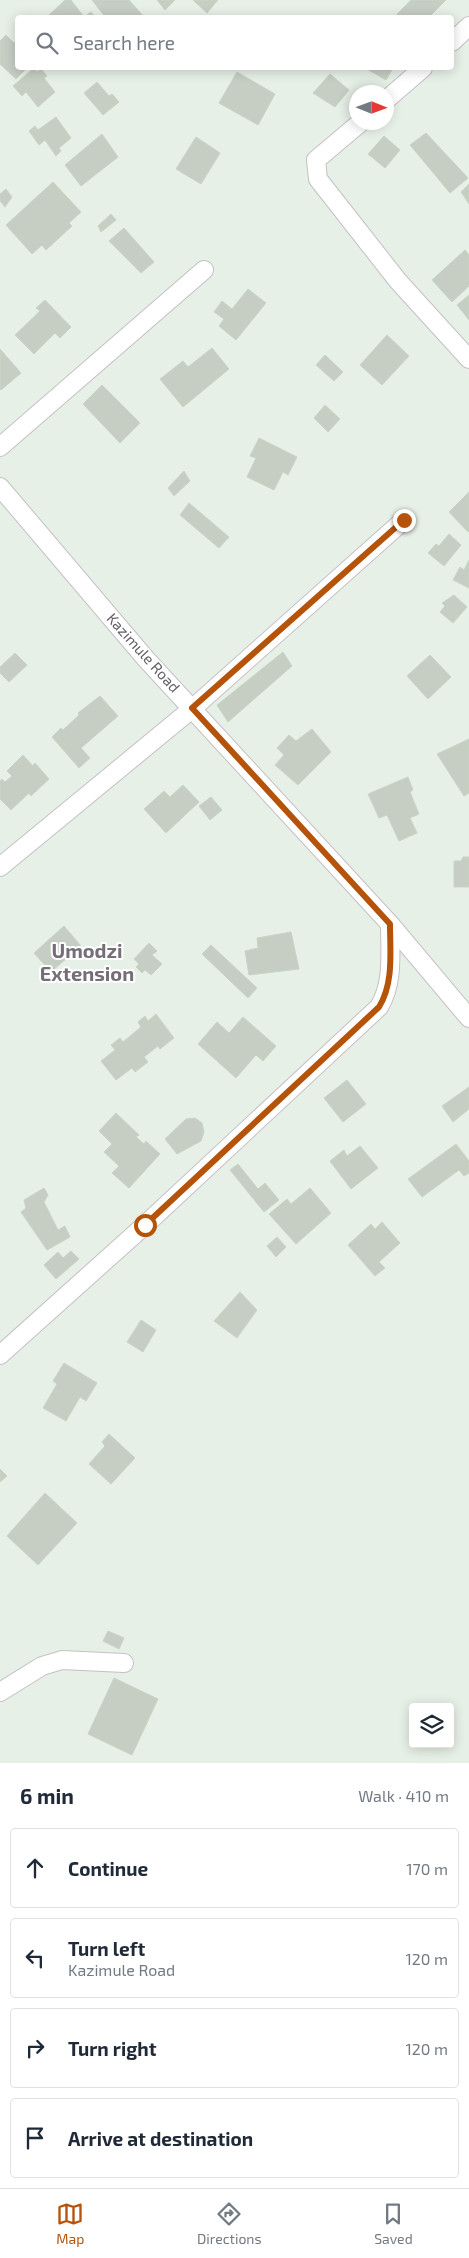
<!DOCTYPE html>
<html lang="en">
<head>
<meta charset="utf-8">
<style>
  :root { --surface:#fff; --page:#f6f6f7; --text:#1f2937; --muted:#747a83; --line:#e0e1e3; --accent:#b45309 }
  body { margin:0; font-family:"Exo 2",sans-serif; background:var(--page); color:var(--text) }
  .controls { position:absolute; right:15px; bottom:15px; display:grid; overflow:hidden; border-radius:5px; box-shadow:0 2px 12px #0003 }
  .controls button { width:45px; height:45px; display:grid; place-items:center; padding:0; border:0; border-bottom:1px solid var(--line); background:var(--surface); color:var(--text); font:25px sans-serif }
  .compass { position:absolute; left:349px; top:85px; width:45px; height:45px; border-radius:50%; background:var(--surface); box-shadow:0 2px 12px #0003; rotate:91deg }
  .stop { position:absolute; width:15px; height:15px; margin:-11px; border:4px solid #b45309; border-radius:50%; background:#fff }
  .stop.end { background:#b45309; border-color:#fff; box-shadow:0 1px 5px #0008 }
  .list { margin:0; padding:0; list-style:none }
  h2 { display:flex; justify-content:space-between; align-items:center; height:65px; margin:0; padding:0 20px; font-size:21px }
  h2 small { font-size:16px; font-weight:400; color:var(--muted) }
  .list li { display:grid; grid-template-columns:32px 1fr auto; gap:15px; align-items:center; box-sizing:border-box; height:80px; margin:0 10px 10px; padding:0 10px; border:1px solid var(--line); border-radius:5px }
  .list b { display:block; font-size:19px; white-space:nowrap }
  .list p { margin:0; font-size:16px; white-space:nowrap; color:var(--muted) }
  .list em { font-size:16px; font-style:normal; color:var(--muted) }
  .icon { flex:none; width:28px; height:28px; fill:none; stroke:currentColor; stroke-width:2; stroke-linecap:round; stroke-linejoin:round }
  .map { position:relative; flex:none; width:469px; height:1763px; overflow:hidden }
  .search { position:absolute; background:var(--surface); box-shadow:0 2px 12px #0003; left:15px; right:15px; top:15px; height:55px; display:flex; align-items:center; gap:12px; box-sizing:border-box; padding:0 18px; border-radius:5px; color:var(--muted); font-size:19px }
  .sheet { height:425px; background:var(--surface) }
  nav { display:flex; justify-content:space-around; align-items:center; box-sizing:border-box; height:70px; border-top:1px solid var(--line); background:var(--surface); font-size:14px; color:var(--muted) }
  nav a { display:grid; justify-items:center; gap:2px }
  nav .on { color:var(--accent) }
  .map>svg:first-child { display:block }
  .building { fill:#c6cec4; stroke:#c7d5c4 }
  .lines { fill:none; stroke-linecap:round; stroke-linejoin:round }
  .minor-casing { stroke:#c5bfc7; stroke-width:20 }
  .minor { stroke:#fff; stroke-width:18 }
  .route { stroke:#b45309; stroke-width:6 }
  .labels { text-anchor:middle; stroke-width:4; stroke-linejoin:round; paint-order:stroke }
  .street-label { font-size:15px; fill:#645d66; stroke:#fff }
  .district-label { font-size:20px; font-weight:bold; fill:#756e78; stroke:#fff }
</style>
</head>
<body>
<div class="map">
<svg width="469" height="1763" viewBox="0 0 469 1763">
  <rect width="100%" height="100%" fill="#e7f0e6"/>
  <!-- building -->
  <g class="building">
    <path d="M 65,0 L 71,0 L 84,17 L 91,12 L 96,18 L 46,18 Z"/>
    <path d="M 92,0 L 129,0 L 145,18 L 106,18 Z"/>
    <path d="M 157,0 L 175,0 L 165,10 Z"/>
    <path d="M 193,0 L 218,0 L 207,13 Z"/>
    <path d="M 411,0 L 446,0 L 428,18 L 401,18 L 397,14 Z"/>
    <path d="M 6,35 L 14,43 L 18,41 L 18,68 L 27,68 L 16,79 L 0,64 L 0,41 Z"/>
    <path d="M 34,68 L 37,72 L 41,69 L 47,76 L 44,78 L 55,92 L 38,107 L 26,92 L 22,96 L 13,86 Z"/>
    <path d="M 365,68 L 393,68 L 386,80 Z"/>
    <path d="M 237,72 L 275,94 L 258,125 L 219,103 Z"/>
    <path d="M 330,74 L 349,90 L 335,107 L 313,93 Z"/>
    <path d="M 97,82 L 109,96 L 112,94 L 119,102 L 103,115 L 84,93 Z"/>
    <path d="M 56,117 L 71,138 L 59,148 L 61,151 L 56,156 L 45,140 L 39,145 L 29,131 L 35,126 L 38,130 Z"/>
    <path d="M 426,133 L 468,178 L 450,193 L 410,145 Z"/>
    <path d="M 102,134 L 118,157 L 81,186 L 65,165 Z"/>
    <path d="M 384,136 L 400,150 L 385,168 L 368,154 Z"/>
    <path d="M 196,137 L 220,153 L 201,184 L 176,169 Z"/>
    <path d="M 53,182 L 81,212 L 69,223 L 72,226 L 46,250 L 42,245 L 32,254 L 6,225 Z"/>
    <path d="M 469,184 L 469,204 L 461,192 Z"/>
    <path d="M 6,189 L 12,197 L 5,207 L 0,201 L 0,194 Z"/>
    <path d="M 111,214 L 116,220 L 101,232 L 98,226 Z"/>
    <path d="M 124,228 L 154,262 L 141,273 L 109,241 Z"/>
    <path d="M 465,250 L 469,255 L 469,286 L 452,302 L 432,280 Z"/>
    <path d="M 248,289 L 266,303 L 236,340 L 219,326 L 224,319 L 214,312 L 222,301 L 232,309 Z"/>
    <path d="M 469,295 L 469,320 L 457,305 Z"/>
    <path d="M 45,300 L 71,327 L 60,338 L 55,333 L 34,354 L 15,335 L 40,311 L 36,308 Z"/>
    <path d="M 387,335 L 409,356 L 382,385 L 360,365 Z"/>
    <path d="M 212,348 L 229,369 L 183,407 L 160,379 L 183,361 L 188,367 Z"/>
    <path d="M 0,349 L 21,373 L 1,390 L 0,389 Z"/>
    <path d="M 325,355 L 343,372 L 334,381 L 316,365 Z"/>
    <path d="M 102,385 L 140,423 L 120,443 L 83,404 Z"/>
    <path d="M 325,405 L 340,419 L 328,432 L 314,418 Z"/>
    <path d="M 259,438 L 297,457 L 288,475 L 283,472 L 274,490 L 247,477 L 256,458 L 250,456 Z"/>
    <path d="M 184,471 L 190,481 L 174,496 L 168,488 Z"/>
    <path d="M 469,492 L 469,531 L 468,532 L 449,512 Z"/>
    <path d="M 189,503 L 229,537 L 219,548 L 180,515 Z"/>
    <path d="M 449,534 L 461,545 L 444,566 L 428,553 L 436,544 L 439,546 Z"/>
    <path d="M 469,560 L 469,588 L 453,580 L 460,567 L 464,570 Z"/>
    <path d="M 454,595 L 467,607 L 453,623 L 440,612 L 445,606 L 442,603 Z"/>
    <path d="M 283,652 L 292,666 L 228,722 L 217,705 Z"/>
    <path d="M 15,653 L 27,665 L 9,682 L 0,673 L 0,667 Z"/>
    <path d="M 430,655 L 451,677 L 428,699 L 407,676 Z"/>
    <path d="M 100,696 L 118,716 L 81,748 L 90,758 L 79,768 L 52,737 L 61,728 L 63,730 L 79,715 L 78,713 Z"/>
    <path d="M 312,729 L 331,752 L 298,785 L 275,765 L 284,755 L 277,748 L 289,735 L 296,741 Z"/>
    <path d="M 469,739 L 469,793 L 464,796 L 437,754 Z"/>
    <path d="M 23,755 L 33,766 L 35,763 L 49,779 L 31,796 L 29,793 L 11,810 L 0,799 L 0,781 L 2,779 L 5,782 L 12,776 L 7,771 Z"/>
    <path d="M 408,777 L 413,790 L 410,792 L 419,814 L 410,818 L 417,833 L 399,841 L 387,815 L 379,818 L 368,794 Z"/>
    <path d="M 183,785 L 199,802 L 166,833 L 144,809 L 164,791 L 170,797 Z"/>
    <path d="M 211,797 L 222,810 L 210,820 L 199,806 Z"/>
    <path d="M 463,857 L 469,857 L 469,887 L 454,887 L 454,861 L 461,861 Z"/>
    <path d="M 64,926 L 81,946 L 51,972 L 34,953 Z"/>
    <path d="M 291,932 L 299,969 L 249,975 L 245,951 L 258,948 L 257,938 Z"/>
    <path d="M 149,943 L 157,951 L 152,955 L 162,964 L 151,975 L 145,970 L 142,973 L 136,967 L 139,964 L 134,959 Z"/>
    <path d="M 211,945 L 257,988 L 248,998 L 202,954 Z"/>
    <path d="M 156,1014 L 174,1038 L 160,1049 L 158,1046 L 144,1057 L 148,1062 L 135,1072 L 132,1068 L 116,1080 L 101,1061 L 115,1050 L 111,1045 L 120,1038 L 123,1042 L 141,1027 L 138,1022 L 145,1016 L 148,1021 Z"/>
    <path d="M 243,1017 L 276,1046 L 263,1061 L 256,1055 L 236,1078 L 198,1044 L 217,1022 L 229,1033 Z"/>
    <path d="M 347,1080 L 366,1104 L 343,1122 L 324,1098 Z"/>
    <path d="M 469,1087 L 469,1109 L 453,1122 L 442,1106 Z"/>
    <path d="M 116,1113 L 139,1135 L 136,1137 L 144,1144 L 146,1141 L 160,1154 L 129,1188 L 112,1173 L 119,1166 L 104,1152 L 112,1144 L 99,1131 Z"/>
    <path d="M 195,1118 L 202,1123 L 204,1132 L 201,1141 L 177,1154 L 165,1139 L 186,1119 Z"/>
    <path d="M 456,1144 L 469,1161 L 469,1173 L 464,1176 L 459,1170 L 422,1197 L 408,1179 Z"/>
    <path d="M 360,1146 L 378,1168 L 351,1189 L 330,1161 L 344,1150 L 347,1156 Z"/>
    <path d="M 238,1164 L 258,1189 L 265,1183 L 279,1200 L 264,1212 L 230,1170 Z"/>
    <path d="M 44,1188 L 48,1195 L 44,1202 L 58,1230 L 65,1226 L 70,1237 L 47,1250 L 21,1212 L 26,1208 L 24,1200 Z"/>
    <path d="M 310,1188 L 331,1213 L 296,1244 L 269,1214 L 287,1199 L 291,1204 Z"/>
    <path d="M 382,1222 L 400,1243 L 379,1262 L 385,1268 L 375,1276 L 348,1245 L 371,1224 L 375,1229 Z"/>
    <path d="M 277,1237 L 286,1247 L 276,1257 L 267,1246 Z"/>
    <path d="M 71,1251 L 79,1259 L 56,1279 L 44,1265 L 58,1252 L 63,1258 Z"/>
    <path d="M 240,1292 L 257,1310 L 237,1338 L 214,1321 Z"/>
    <path d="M 141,1320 L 156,1330 L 143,1352 L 127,1342 Z"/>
    <path d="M 64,1363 L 97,1383 L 86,1401 L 80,1397 L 66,1421 L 43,1408 L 57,1384 L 53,1381 Z"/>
    <path d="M 109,1434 L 135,1458 L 111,1484 L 89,1464 L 105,1446 L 102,1442 Z"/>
    <path d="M 0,1469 L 7,1476 L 0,1482 Z"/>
    <path d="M 45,1493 L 77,1523 L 38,1565 L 7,1536 Z"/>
    <path d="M 108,1631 L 124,1638 L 119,1649 L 103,1641 Z"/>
    <path d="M 114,1678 L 158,1699 L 132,1755 L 88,1734 Z"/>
  </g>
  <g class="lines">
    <!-- minor casing -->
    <g class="minor-casing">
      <g id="minor">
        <path d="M 452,42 L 469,26"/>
        <path d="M 386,100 L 423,68"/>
        <path d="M 361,122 L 316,160 L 318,179 L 398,281 L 469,359"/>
        <path d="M 0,447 L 204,270"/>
        <path d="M 0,487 L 146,659 L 390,924 L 469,1018"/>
        <path d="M 0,867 L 193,708 L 404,520"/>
        <path d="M 0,1355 L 145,1225 L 379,1007 C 394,983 390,951 390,924"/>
        <path d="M 0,1692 L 42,1666 L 62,1660 L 124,1663"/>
      </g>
    </g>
    <!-- minor -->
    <use href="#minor" class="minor"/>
  </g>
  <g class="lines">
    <!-- route -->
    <path class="route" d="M 145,1225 L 379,1007 C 394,983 390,951 390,924 L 192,708 L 404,520"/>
  </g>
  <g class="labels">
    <!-- street labels -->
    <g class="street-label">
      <text transform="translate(143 653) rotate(48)" y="5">Kazimule Road</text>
    </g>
    <!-- district labels -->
    <g class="district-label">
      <text x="87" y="958">Umodzi<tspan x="87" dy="23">Extension</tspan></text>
    </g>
  </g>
</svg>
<div class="controls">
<button><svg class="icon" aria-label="layers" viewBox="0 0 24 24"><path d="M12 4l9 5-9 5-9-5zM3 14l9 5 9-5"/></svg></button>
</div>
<svg class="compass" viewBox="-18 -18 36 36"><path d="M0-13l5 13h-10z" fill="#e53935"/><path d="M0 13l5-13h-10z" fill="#747a83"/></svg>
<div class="stop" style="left:145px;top:1225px"></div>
<div class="stop end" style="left:404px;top:520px"></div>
<div class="search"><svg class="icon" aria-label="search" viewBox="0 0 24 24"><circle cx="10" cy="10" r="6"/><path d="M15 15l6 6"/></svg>Search here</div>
</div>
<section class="sheet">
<h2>6 min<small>Walk · 410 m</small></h2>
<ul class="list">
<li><svg class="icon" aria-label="ahead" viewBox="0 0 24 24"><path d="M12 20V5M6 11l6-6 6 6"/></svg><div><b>Continue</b></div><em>170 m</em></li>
<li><svg class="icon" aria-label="left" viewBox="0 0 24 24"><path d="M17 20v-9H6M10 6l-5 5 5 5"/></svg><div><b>Turn left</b><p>Kazimule Road</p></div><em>120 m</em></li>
<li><svg class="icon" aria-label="right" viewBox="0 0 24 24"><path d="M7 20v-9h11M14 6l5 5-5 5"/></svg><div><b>Turn right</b></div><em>120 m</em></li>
<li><svg class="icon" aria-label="arrive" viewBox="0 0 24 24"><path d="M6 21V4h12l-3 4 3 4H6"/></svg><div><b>Arrive at destination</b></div></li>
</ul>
</section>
<nav>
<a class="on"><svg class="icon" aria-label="map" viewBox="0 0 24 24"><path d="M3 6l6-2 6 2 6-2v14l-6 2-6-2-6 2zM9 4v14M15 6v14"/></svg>Map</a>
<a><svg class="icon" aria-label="directions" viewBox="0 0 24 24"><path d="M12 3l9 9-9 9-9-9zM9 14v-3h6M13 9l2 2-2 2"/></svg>Directions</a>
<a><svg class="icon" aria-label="saved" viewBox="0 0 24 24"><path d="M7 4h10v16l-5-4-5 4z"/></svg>Saved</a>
</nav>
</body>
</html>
